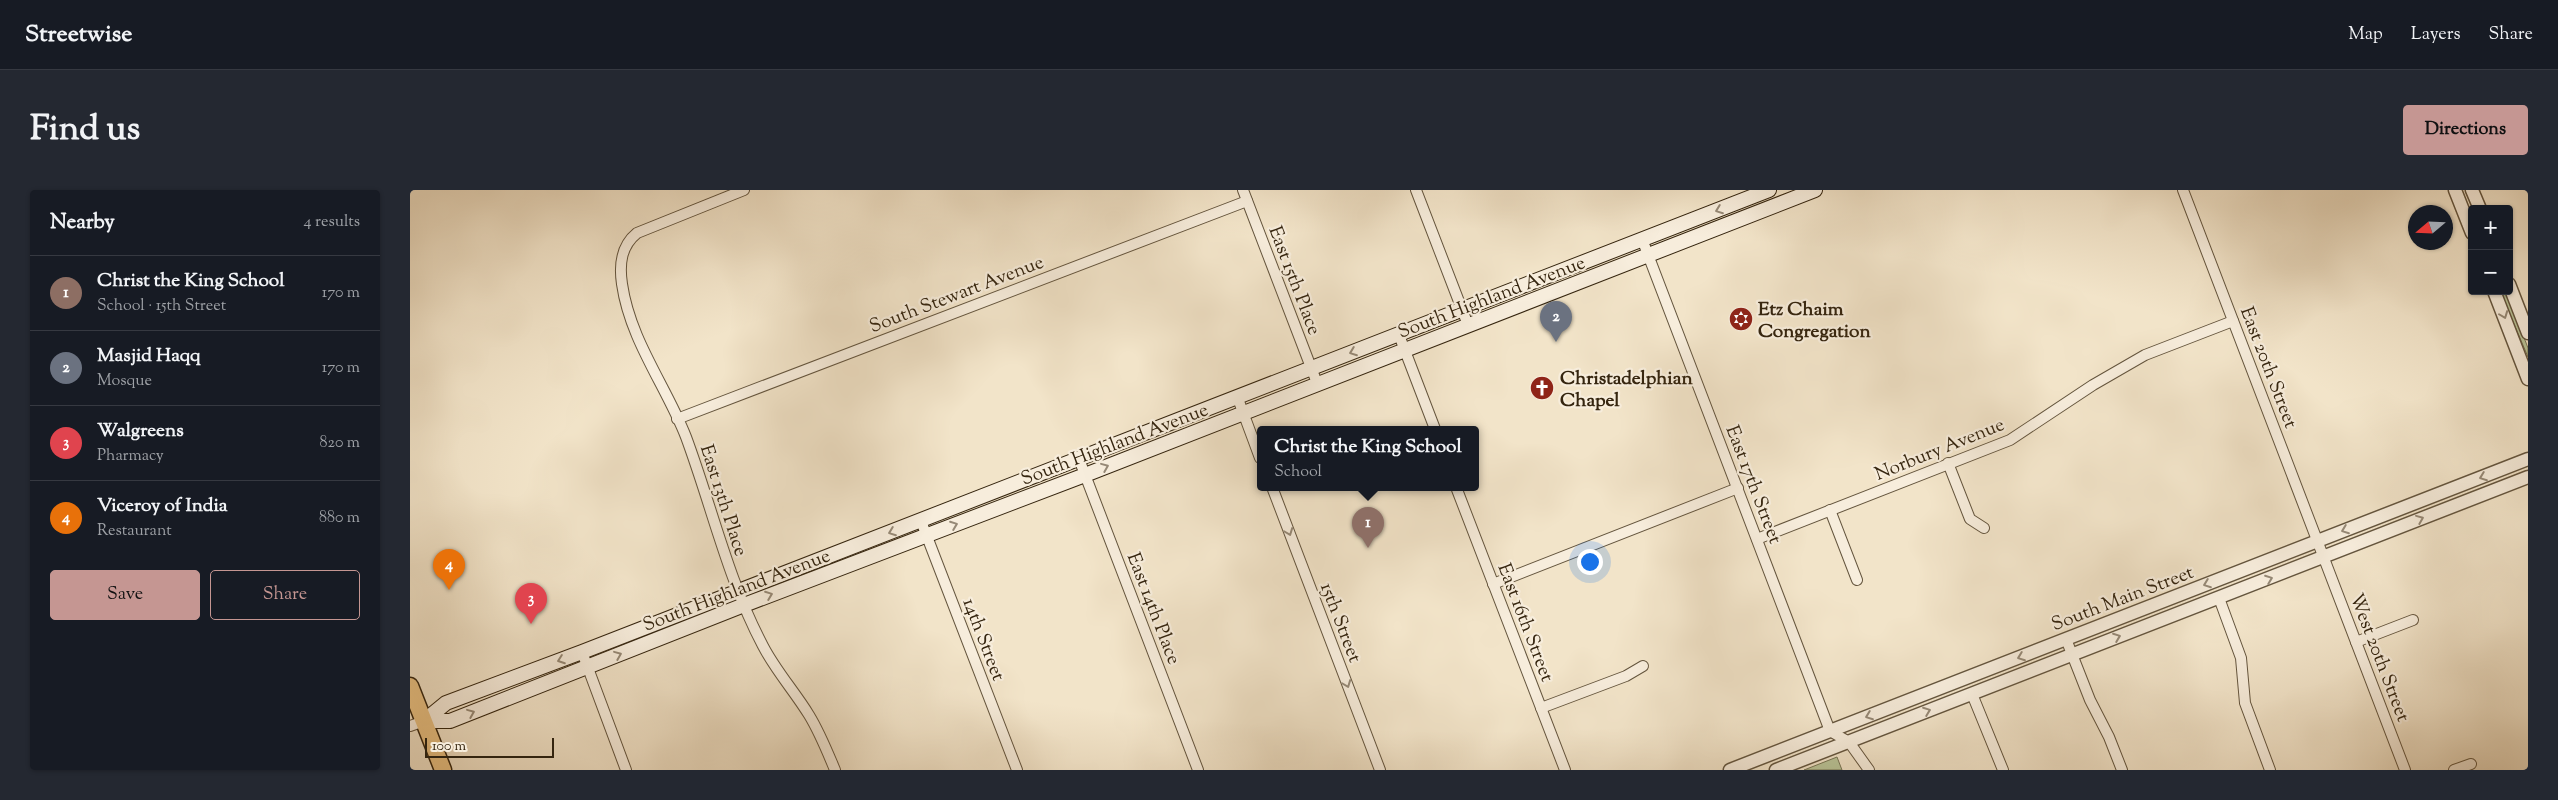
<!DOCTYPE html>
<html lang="en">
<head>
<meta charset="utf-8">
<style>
  :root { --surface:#171b24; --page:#242831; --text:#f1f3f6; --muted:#9ea1a6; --line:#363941; --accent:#c59692 }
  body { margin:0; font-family:"Sorts Mill Goudy",serif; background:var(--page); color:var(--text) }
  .controls { position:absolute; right:15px; top:15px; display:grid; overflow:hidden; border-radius:5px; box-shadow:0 1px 4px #0004 }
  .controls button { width:45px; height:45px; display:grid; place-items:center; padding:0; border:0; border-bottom:1px solid var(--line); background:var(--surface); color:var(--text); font:25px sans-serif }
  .compass { position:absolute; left:1998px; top:15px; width:45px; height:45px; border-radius:50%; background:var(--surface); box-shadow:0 1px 4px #0004; rotate:251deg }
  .scale { position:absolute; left:15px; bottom:12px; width:129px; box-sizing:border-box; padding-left:5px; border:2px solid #35250f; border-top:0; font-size:14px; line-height:18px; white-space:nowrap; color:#35250f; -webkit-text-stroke:4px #f7eddc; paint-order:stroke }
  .you { position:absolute; left:1179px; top:371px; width:18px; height:18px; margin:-12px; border:4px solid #fff; border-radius:50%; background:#1a73e8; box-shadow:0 0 0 8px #1a73e833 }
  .badge { display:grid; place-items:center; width:32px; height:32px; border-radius:50%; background:var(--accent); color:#fff; font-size:16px; font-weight:700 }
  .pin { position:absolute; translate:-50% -41px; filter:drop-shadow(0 1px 2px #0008) }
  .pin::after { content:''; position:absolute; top:26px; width:18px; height:15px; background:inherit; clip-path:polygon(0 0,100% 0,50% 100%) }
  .popup { position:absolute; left:847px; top:236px; width:222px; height:65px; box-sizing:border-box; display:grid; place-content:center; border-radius:5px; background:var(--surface); filter:drop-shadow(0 1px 4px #0005); font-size:16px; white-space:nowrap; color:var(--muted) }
  .popup b { font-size:19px; color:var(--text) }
  .popup::after { content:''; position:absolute; left:50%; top:100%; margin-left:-10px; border:10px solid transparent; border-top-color:var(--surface) }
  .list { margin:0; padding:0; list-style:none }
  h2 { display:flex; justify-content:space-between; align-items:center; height:65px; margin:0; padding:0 20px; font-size:21px }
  h2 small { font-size:16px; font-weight:400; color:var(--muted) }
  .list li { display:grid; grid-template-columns:32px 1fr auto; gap:15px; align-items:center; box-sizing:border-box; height:75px; padding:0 20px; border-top:1px solid var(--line) }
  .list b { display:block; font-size:19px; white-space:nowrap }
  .list p { margin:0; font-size:16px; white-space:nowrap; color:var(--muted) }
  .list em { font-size:16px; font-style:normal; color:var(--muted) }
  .actions { display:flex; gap:10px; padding:15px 20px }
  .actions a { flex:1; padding:11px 0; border:1px solid var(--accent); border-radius:5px; text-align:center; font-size:18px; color:var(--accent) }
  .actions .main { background:var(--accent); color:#111 }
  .map { position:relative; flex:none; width:2118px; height:580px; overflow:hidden; border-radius:5px }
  header { display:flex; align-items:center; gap:30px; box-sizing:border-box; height:70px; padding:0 25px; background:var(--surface); border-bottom:1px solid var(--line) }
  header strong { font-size:24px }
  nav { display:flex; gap:28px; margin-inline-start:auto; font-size:18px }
  .intro { display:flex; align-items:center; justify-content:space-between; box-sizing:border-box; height:120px; padding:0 30px }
  h1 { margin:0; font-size:35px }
  .button { padding:12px 22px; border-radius:5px; background:var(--accent); color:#111; font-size:18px; font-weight:700 }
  main { display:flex; gap:30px; padding:0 30px }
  aside { flex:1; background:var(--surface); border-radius:5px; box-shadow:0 1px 4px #0004 }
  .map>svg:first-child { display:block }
  .green { fill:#b9c498; stroke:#777454 }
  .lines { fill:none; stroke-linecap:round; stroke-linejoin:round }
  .minor-casing { stroke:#64553e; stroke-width:12 }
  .tertiary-casing { stroke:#64553e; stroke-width:15 }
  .secondary-casing { stroke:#35250f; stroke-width:16 }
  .primary-casing { stroke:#35250f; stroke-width:19 }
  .minor { stroke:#f7eddc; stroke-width:10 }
  .tertiary { stroke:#f7eddc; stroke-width:12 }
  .secondary { stroke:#f7eddc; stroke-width:14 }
  .primary { stroke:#e9c284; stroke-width:16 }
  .oneway { stroke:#968976 }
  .labels { text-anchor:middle; stroke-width:4.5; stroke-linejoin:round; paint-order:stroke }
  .street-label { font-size:19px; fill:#35250f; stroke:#f7eddc }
  .poi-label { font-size:19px; font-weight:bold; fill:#35250f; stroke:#f7eddc; text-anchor:start }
</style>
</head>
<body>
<header>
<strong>Streetwise</strong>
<nav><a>Map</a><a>Layers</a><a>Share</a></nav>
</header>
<div class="intro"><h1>Find us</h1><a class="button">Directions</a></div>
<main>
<aside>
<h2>Nearby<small>4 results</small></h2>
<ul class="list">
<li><span class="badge" style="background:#8d6e63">1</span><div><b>Christ the King School</b><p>School · 15th Street</p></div><em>170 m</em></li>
<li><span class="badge" style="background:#6b7280">2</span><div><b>Masjid Haqq</b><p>Mosque</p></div><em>170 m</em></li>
<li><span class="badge" style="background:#e0444e">3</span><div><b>Walgreens</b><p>Pharmacy</p></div><em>820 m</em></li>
<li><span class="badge" style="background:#e8710a">4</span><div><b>Viceroy of India</b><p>Restaurant</p></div><em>880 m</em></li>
</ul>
<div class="actions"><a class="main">Save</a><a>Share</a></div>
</aside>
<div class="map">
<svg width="2118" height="580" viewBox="0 0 2118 580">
  <rect width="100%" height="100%" fill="#f2e4c9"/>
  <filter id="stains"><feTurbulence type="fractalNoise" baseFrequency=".004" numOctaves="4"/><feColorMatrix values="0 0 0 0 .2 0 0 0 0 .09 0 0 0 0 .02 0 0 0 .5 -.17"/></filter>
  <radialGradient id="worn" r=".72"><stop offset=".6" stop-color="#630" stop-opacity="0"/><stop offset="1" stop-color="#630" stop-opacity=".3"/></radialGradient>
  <!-- green -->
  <g class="green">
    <path d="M 2090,101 L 2096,101 L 2118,158 L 2118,167 Z"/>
    <path d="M 1427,567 L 1432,580 L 1394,580 Z"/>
  </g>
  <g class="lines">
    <!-- minor casing -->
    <g class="minor-casing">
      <g id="minor">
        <path d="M 334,0 L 227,43 C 211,56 209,74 212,94 C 220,150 256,196 276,247 C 302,317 318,390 353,456 C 366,481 385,502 399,525 C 410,543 417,561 425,580"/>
        <path d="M 833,0 L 907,193"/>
        <path d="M 1006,0 L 1058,135"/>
        <path d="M 1773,0 L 1995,580"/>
        <path d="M 1232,49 L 1420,541 L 1439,552 L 1459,580"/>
        <path d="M 989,145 L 1025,239"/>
        <path d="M 827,206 L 850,268"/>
        <path d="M 267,229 L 837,11"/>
        <path d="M 669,269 L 788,580"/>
        <path d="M 1538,273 L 1560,329 L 1574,338"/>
        <path d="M 862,297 L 970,580"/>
        <path d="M 1046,297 L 1155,580"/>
        <path d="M 1420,320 L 1447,390"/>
        <path d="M 511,331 L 607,580"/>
        <path d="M 1347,349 L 1600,250 L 1683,195 L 1735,165 L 1823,131"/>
        <path d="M 1083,394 L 1328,298"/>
        <path d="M 1809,408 L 1831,468 L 1835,513 L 1860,580"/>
        <path d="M 1656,449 L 1680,510 L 1699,547 L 1712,580"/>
        <path d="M 1946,452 L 2003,430"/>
        <path d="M 172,462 L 216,580"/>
        <path d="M 1562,504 L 1593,580"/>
        <path d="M 1131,518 L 1216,486 L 1233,476"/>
        <path d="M 0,536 L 14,531"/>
        <path d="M 2044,580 L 2061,574"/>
      </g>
    </g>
    <!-- tertiary casing -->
    <g class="tertiary-casing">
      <g id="tertiary">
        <path d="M 2045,0 L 2062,43"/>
        <path d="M 2062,0 L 2070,19"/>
        <path d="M 2099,94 L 2118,143"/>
        <path d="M 2084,101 L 2118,189"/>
        <path d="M 1320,580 L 2118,269"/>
        <path d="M 1366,580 L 2118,287"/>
      </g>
    </g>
    <!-- secondary casing -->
    <g class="secondary-casing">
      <g id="secondary">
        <path d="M 14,531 L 40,531 L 334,415 L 675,285 L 1405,0"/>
        <path d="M 14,531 L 36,513 L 172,462 L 1359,0"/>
      </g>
    </g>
    <!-- primary casing -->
    <g class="primary-casing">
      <path id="primary" d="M 0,496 L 33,580"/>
    </g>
    <!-- minor -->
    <use href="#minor" class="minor"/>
    <!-- tertiary -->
    <use href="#tertiary" class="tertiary"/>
    <!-- secondary -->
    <use href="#secondary" class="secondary"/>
    <!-- primary -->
    <use href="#primary" class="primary"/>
  </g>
  <!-- one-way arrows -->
  <defs><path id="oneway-chevron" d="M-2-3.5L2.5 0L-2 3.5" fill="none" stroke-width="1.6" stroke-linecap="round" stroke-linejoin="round" transform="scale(1.25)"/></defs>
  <g class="oneway">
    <use href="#oneway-chevron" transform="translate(1309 20) rotate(159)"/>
    <use href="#oneway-chevron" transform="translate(2094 125) rotate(69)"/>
    <use href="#oneway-chevron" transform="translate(943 162) rotate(159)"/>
    <use href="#oneway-chevron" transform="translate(695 277) rotate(-22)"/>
    <use href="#oneway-chevron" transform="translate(2073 287) rotate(159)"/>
    <use href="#oneway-chevron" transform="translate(2010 329) rotate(-22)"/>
    <use href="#oneway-chevron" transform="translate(544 335) rotate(-21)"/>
    <use href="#oneway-chevron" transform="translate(1935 340) rotate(159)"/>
    <use href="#oneway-chevron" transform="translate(482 342) rotate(159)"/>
    <use href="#oneway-chevron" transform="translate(879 342) rotate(69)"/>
    <use href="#oneway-chevron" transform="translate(1859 389) rotate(-21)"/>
    <use href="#oneway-chevron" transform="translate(1797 394) rotate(159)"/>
    <use href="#oneway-chevron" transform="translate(359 405) rotate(-21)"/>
    <use href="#oneway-chevron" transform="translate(1707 447) rotate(-21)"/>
    <use href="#oneway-chevron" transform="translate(208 465) rotate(-22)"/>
    <use href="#oneway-chevron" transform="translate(1611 467) rotate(159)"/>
    <use href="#oneway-chevron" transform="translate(151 470) rotate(160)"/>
    <use href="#oneway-chevron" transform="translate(937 494) rotate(69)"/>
    <use href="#oneway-chevron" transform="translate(1517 521) rotate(-21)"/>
    <use href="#oneway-chevron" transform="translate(61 523) rotate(-22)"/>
    <use href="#oneway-chevron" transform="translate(1459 526) rotate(159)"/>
  </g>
  <!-- icons -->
  <defs>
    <g id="synagogue-disc" transform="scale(1.25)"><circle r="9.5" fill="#8f2418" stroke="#f7eddc"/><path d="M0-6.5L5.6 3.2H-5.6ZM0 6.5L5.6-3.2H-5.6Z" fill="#fff"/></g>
    <g id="church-disc" transform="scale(1.25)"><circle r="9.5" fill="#8f2418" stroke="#f7eddc"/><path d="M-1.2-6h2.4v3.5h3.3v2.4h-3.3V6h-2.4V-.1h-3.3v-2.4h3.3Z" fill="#fff"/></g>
  </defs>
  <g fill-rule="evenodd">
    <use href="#synagogue-disc" x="1331" y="129"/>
    <use href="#church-disc" x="1132" y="198"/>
  </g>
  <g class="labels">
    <!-- street labels -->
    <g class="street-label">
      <text transform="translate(886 90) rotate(69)" y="7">East 15th Place</text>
      <text transform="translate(546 103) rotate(-21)" y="7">South Stewart Avenue</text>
      <text transform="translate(1081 106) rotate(-21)" y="7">South Highland Avenue</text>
      <text transform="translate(1860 177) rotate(69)" y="7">East 20th Street</text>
      <text transform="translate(704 253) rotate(-21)" y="7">South Highland Avenue</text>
      <text transform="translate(1529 258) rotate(-22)" y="7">Norbury Avenue</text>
      <text transform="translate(1345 294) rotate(69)" y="7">East 17th Street</text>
      <text transform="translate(315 310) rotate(72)" y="7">East 13th Place</text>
      <text transform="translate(326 399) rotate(-21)" y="7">South Highland Avenue</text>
      <text transform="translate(1712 407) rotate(-21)" y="7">South Main Street</text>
      <text transform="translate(745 418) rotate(69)" y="7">East 14th Place</text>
      <text transform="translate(932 432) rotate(69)" y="7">15th Street</text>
      <text transform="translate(1117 432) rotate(69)" y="7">East 16th Street</text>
      <text transform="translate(575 449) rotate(69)" y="7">14th Street</text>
      <text transform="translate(1971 467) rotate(69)" y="7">West 20th Street</text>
    </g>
    <!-- poi labels -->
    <g class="poi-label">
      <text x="1348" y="125">Etz Chaim<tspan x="1348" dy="22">Congregation</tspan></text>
      <text x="1150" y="194">Christadelphian<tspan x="1150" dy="22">Chapel</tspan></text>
    </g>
  </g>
  <rect width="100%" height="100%" filter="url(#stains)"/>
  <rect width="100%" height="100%" fill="url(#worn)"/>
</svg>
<div class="controls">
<button>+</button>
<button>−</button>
</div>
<svg class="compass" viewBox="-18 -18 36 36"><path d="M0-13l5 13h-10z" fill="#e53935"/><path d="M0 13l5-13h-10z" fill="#9ea1a6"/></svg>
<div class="scale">100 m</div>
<div class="you"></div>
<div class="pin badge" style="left:958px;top:358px;background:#8d6e63">1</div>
<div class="popup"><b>Christ the King School</b>School</div>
<div class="pin badge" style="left:1146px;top:152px;background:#6b7280">2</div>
<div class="pin badge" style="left:121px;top:434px;background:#e0444e">3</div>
<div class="pin badge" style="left:39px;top:400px;background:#e8710a">4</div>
</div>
</main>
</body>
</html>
